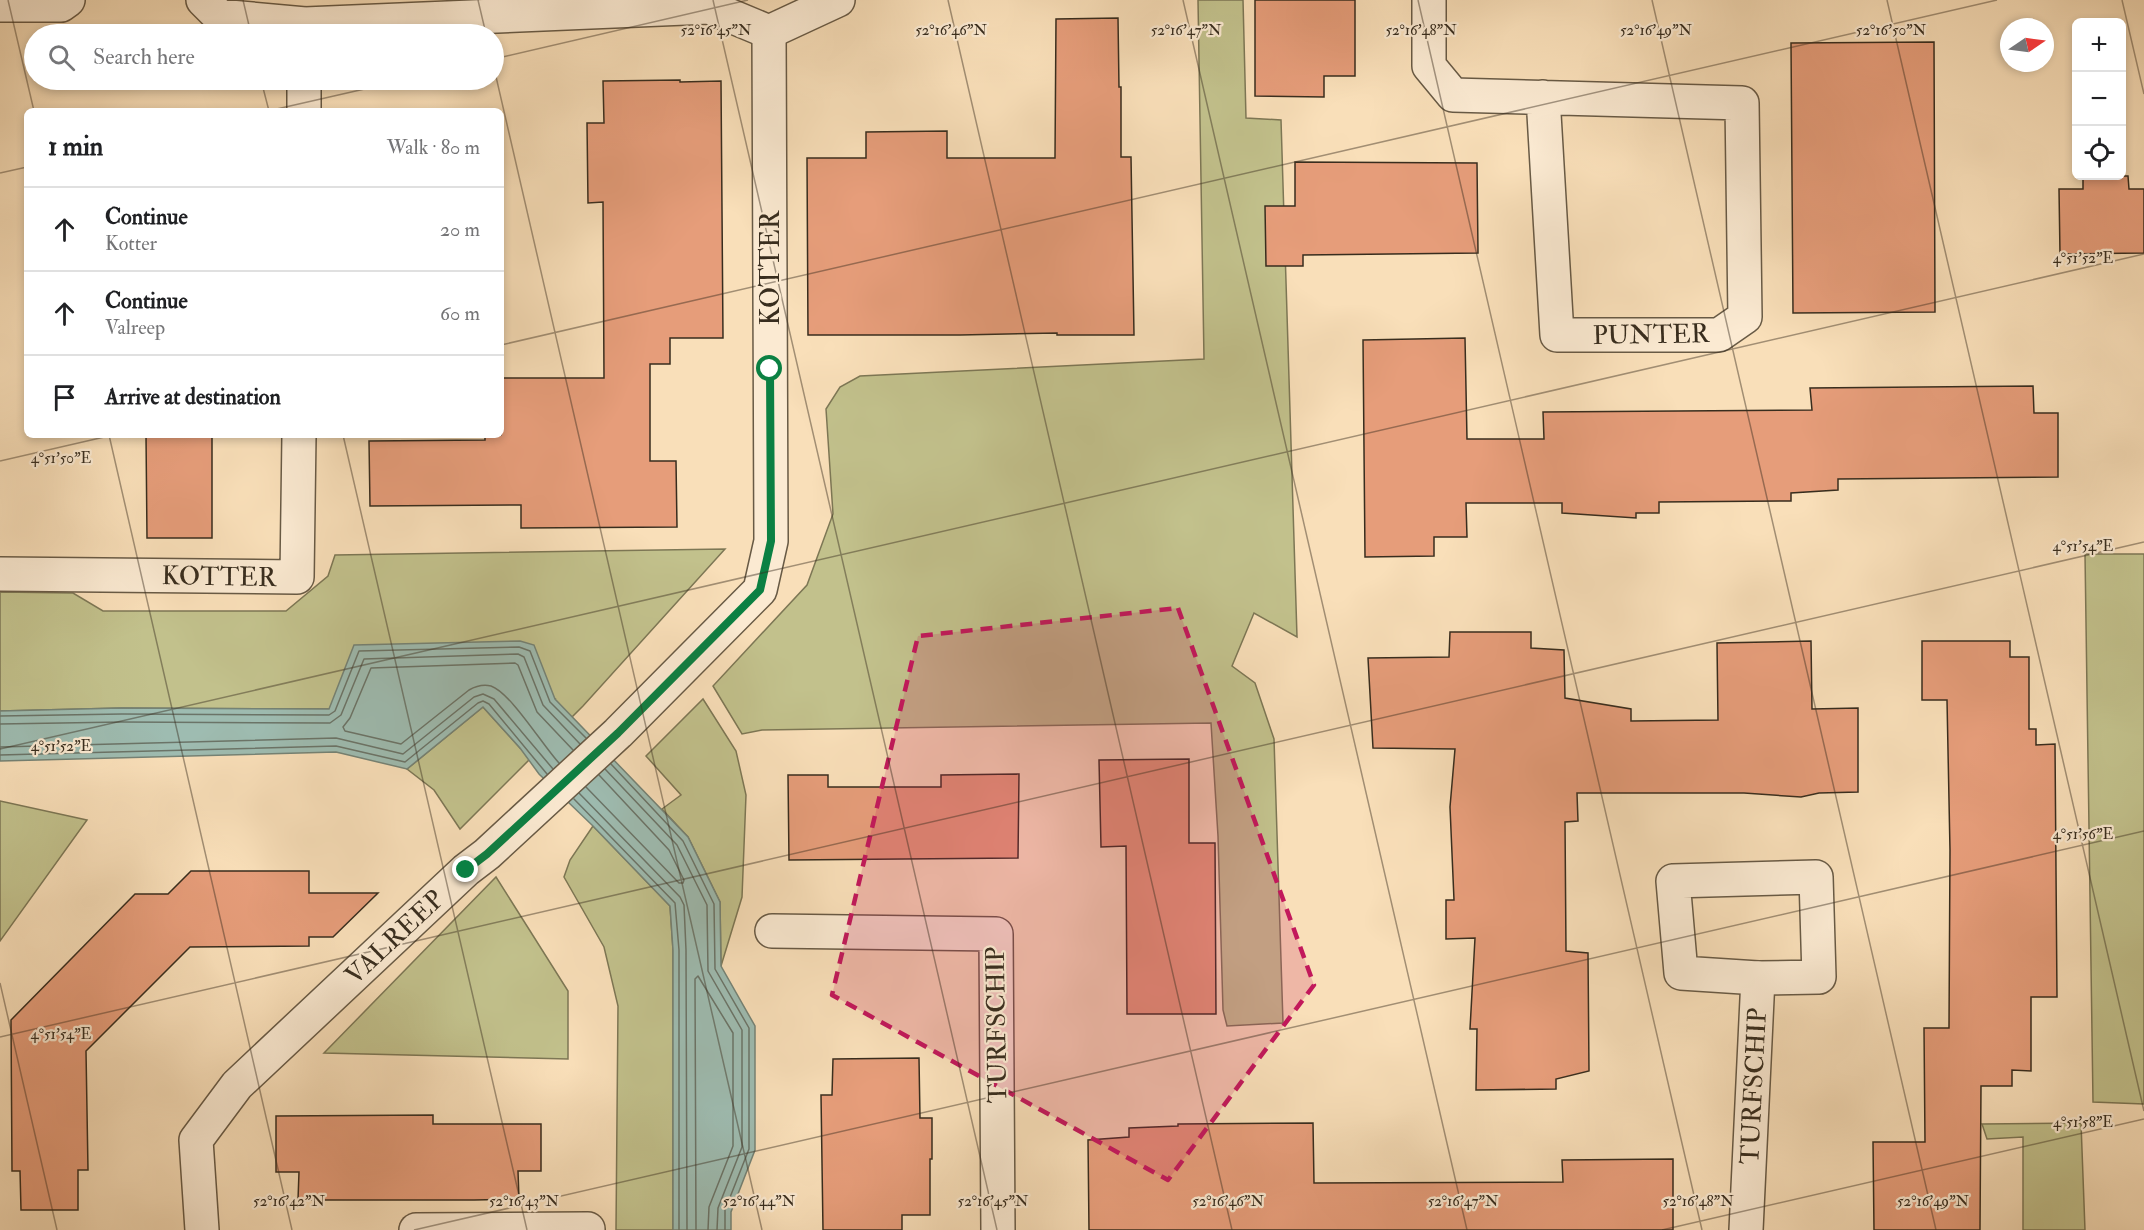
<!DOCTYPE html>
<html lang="en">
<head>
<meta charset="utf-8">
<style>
  :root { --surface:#fff; --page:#f2f2f2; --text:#202124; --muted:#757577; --line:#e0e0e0 }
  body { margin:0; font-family:"IM FELL Double Pica",serif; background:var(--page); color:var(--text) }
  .controls { position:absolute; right:18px; top:18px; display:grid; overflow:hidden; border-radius:9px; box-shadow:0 3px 9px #0003 }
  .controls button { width:54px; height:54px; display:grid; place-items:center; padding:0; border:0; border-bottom:2px solid var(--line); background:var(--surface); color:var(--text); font:30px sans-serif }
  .compass { position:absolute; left:2000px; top:18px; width:54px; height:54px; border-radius:50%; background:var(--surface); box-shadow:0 3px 9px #0003; rotate:77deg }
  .stop { position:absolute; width:18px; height:18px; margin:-14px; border:4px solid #0b8043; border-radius:50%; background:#fff }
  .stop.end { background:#0b8043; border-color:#fff; box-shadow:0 2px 6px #0008 }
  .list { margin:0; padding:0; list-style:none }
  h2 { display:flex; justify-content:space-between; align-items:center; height:78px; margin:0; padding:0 24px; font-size:26px }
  h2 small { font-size:20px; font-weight:400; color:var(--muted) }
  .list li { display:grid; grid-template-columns:39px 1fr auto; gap:18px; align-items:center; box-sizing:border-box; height:84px; padding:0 24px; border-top:2px solid var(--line) }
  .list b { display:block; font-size:22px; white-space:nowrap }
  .list p { margin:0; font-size:20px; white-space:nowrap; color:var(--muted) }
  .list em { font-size:20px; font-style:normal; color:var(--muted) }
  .icon { flex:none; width:33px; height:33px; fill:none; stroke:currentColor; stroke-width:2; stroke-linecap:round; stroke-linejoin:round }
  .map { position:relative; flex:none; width:2144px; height:1230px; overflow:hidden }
  .search { position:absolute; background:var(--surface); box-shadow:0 3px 9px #0003; left:24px; top:24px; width:480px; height:66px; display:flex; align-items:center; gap:15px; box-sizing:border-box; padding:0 21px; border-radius:33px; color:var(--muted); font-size:22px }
  .panel { position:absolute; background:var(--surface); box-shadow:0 3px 9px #0003; left:24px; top:108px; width:480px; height:330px; border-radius:9px }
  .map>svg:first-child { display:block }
  .green { fill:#c2c18c; stroke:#7d7755; stroke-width:1.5 }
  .water { fill:#9ebcb1; stroke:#758376; stroke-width:1.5 }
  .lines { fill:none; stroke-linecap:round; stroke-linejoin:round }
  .shore { stroke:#6b7468; stroke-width:1.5 }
  .building { fill:#e69d7a; stroke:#382d1e; stroke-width:1.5 }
  .minor-casing { stroke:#685a45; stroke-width:36 }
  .minor { stroke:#fbead2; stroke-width:33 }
  .route { stroke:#0b8043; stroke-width:8 }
  .marked { fill:#c2185b; fill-opacity:0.2; stroke:#c2185b; stroke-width:4.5; stroke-dasharray:12 8; stroke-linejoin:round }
  .ticks { fill:none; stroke:#382d1e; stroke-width:1.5; stroke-opacity:0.45 }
  .labels { text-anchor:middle; stroke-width:4.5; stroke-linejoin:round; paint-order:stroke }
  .street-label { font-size:26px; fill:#382d1e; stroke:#fbead2 }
  .ticks-label { font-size:15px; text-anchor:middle; fill:#382d1e; stroke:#fbead2; stroke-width:4.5; stroke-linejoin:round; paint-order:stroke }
</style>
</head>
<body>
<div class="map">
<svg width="2144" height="1230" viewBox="0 0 2144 1230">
  <rect width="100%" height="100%" fill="#f9dfb9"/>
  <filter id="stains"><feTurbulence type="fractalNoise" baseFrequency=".00333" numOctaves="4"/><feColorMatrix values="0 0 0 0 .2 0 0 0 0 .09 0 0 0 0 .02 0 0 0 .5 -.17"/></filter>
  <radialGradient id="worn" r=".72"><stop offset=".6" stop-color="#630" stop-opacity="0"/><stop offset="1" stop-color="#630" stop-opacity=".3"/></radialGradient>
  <!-- green -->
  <g class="green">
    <path d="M 1198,0 L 1243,0 L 1246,118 L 1281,120 L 1297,637 L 1254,613 L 1232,666 L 1255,683 L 1274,739 L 1283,1023 L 1227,1026 L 1223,1010 L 1218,836 L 1211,723 L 762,730 L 742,734 L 713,686 L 807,585 L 833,514 L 826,409 L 840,387 L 860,376 L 1204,359 Z"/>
    <path d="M 725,549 L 583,706 L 460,829 L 434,790 L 407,769 L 483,707 L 520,748 L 555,699 L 329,709 L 121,708 L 0,711 L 0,592 L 73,593 L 103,611 L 286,611 L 328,576 L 335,555 Z"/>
    <path d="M 2085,554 L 2144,554 L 2144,1104 L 2093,1102 Z"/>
    <path d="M 703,699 L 736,751 L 746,795 L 742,897 L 721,966 L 720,902 L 688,837 L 662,809 L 681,795 L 646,756 Z"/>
    <path d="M 0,801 L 87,820 L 0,941 Z"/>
    <path d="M 593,826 L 670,906 L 673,950 L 673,1230 L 616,1230 L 618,1006 L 604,947 L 564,877 L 570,860 Z"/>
    <path d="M 496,877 L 568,991 L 568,1059 L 324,1053 Z"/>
    <path d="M 2081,1123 L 2085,1230 L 2023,1230 L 2023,1137 L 1987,1139 L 1982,1124 Z"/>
  </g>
  <!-- water -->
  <path class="water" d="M 520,641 L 534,645 L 555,699 L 688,837 L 720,902 L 721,966 L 755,1026 L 755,1150 L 731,1212 L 731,1230 L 673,1230 L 673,950 L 670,906 L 593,826 L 539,774 L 520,748 L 483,707 L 407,769 L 336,752 L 0,761 L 0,711 L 121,708 L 329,709 L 354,645 Z"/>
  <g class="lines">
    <!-- shore -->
    <g class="shore">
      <path d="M 0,716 L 122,714 L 329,715 L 335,711 L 359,651 L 519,647 L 530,651 L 550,702 L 586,738"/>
      <path d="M 0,724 L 122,722 L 330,723 L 341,715 L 364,659 L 518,654 L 524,657 L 543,705 L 580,744"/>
      <path d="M 0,747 L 336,738 L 403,754 L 474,697 L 483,694 L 494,699 L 553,769"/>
      <path d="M 0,755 L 336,746 L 405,762 L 478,703 L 483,701 L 489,704 L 547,774"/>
      <path d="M 559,763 C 543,746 511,693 491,686 C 483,684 476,686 469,690 L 401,744 L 345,731 L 343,727 L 350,718 L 371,668 L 515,663 L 518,665 L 537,712 L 573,750"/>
      <path d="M 611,764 L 683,841 L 714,904 L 715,969 L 749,1028 L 749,1149 L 725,1210 L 725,1230"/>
      <path d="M 605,769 L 677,845 L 707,905 L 708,971 L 742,1030 L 742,1147 L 718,1208 L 717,1230"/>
      <path d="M 586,787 L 679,883 L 683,883 L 684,880 L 669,850 L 599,775"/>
      <path d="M 579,793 L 680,897 L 684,905 L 686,950 L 687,1230"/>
      <path d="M 574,799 L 675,903 L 679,950 L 679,1230"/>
      <path d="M 696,1230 L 695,979 L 698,976 L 733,1033 L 733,1146 L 709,1207 L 708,1230"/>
    </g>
  </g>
  <!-- building -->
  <g class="building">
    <path d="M 1255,0 L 1355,0 L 1355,76 L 1324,76 L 1324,97 L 1255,96 Z"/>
    <path d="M 1118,18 L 1119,87 L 1121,87 L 1121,157 L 1131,157 L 1134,335 L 1057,335 L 1057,333 L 960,335 L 808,335 L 807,158 L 866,158 L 866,132 L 947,131 L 947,158 L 1055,158 L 1056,19 Z"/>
    <path d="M 1934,42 L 1935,312 L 1793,313 L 1791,43 Z"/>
    <path d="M 680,80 L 680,82 L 721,81 L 723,338 L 670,338 L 670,364 L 650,364 L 650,461 L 676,461 L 677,527 L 521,528 L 521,505 L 370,506 L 369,441 L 485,440 L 485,435 L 501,435 L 501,378 L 604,378 L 603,202 L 588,203 L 587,123 L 604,123 L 603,81 Z"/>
    <path d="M 1295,162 L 1477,163 L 1478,253 L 1303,255 L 1303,266 L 1266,266 L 1265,206 L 1295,206 Z"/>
    <path d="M 2083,176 L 2128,176 L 2129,189 L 2144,189 L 2144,253 L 2060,254 L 2059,189 L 2083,189 Z"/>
    <path d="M 1465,338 L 1467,439 L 1544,439 L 1543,412 L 1812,410 L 1810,388 L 2033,386 L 2034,413 L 2058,413 L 2058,477 L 1838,479 L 1838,490 L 1791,493 L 1791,501 L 1659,502 L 1659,513 L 1636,513 L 1636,518 L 1562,513 L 1562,503 L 1466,503 L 1467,537 L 1434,537 L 1434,556 L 1365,557 L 1363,340 Z"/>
    <path d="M 146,435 L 212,435 L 212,538 L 147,538 Z"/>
    <path d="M 1450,632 L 1531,632 L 1531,648 L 1564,650 L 1565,698 L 1631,709 L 1631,721 L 1718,720 L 1717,643 L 1811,641 L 1812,709 L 1858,708 L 1858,792 L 1819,793 L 1801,797 L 1744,793 L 1577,793 L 1578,821 L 1565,822 L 1566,951 L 1588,953 L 1589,1071 L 1556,1079 L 1556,1089 L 1476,1090 L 1477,1029 L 1470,1029 L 1475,938 L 1446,939 L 1446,900 L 1454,900 L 1450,807 L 1455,749 L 1373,748 L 1368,658 L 1449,657 Z"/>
    <path d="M 1922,641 L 2010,641 L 2010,657 L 2029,657 L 2029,729 L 2036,729 L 2036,745 L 2055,744 L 2057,997 L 2031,997 L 2031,1071 L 2012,1070 L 2012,1086 L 1981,1086 L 1980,1230 L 1874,1230 L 1873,1142 L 1925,1142 L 1924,1028 L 1949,1028 L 1950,850 L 1947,700 L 1922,700 Z"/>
    <path d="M 1189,759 L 1189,843 L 1215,843 L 1216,1014 L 1127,1014 L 1126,846 L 1101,847 L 1099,760 Z"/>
    <path d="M 1019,774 L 1018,858 L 789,860 L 788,775 L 828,775 L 828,787 L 941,787 L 941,775 Z"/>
    <path d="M 191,871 L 309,871 L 309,893 L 378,893 L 333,937 L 309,937 L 309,946 L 190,947 L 86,1051 L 88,1170 L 78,1170 L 78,1210 L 21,1210 L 20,1171 L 12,1171 L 11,1020 L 135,894 L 168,894 Z"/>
    <path d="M 919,1058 L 920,1118 L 932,1118 L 932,1159 L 930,1159 L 930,1215 L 902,1215 L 902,1230 L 823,1230 L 821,1095 L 832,1095 L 833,1059 Z"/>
    <path d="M 433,1115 L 433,1124 L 541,1124 L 541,1171 L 518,1171 L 519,1199 L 474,1200 L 298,1200 L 299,1172 L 276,1172 L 276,1116 Z"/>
    <path d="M 1313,1123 L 1314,1183 L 1563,1182 L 1562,1160 L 1673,1159 L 1673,1230 L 1089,1230 L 1088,1140 L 1129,1137 L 1129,1128 L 1178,1126 L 1178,1124 Z"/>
  </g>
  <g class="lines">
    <!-- minor casing -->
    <g class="minor-casing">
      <g id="minor">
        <path d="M 203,0 L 219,16 L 305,24 L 709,7 L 769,32 L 838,0"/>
        <path d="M 1429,0 L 1429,66 L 1453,95 L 1742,103 L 1745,317 L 1719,335 L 1557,335 L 1543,97"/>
        <path d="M 0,5 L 61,5 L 68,0"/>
        <path d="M 304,111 L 304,80"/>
        <path d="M 0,574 L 297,577 L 299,435"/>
        <path d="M 1816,877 L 1819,977 L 1758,978 L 1681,973 L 1673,881 Z"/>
        <path d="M 772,931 L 996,934 L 998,1230"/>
        <path d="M 202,1230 L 196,1140 L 237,1085 L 466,870 L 487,854 L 618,733 L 760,590 L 771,541 L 769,32"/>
        <path d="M 416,1230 L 588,1229"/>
        <path d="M 1746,1230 L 1758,978"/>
      </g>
    </g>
    <!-- minor -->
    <use href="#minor" class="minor"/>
  </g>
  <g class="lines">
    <!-- route -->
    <path class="route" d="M 466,870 L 487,854 L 618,733 L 760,590 L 771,541 L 770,369"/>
  </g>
  <!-- marked area -->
  <path class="marked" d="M 1178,608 L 1314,985 L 1168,1180 L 832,995 L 918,636 Z"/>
  <!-- ticks -->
  <path class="ticks" d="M 8,0 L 34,111M 243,0 L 251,34M 478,0 L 486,34M 713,0 L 997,1230M 948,0 L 1232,1230M 1183,0 L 1467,1230M 1418,0 L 1702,1230M 1652,0 L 1936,1230M 1887,0 L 2144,1111M 2122,0 L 2144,94M 494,59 L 748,0M 494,68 L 762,1230M 261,80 L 269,111M 268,111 L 404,80M 0,173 L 27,167M 501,345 L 1997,0M 109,435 L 292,1230M 343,435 L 527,1230M 0,461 L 113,435M 0,749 L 2144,254M 0,983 L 57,1230M 0,1037 L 2144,542M 414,1230 L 2144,831M 1662,1230 L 2144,1119"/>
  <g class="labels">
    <!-- street labels -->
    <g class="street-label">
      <text transform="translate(770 268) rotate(-90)" y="9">KOTTER</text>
      <text transform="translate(1651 334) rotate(-1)" y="9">PUNTER</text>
      <text transform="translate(219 576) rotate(1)" y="9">KOTTER</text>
      <text transform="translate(394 937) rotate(-43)" y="9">VALREEP</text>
      <text transform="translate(996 1025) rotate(-91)" y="9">TURFSCHIP</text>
      <text transform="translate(1753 1086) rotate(-87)" y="9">TURFSCHIP</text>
    </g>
  </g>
  <g class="ticks-label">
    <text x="716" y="35">52°16'45"N</text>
    <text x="951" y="35">52°16'46"N</text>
    <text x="1186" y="35">52°16'47"N</text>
    <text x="1421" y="35">52°16'48"N</text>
    <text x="1656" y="35">52°16'49"N</text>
    <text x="1891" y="35">52°16'50"N</text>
    <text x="2083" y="263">4°51'52"E</text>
    <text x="61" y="463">4°51'50"E</text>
    <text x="2083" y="551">4°51'54"E</text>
    <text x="61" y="751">4°51'52"E</text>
    <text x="2083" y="839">4°51'56"E</text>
    <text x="61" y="1039">4°51'54"E</text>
    <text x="2083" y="1127">4°51'58"E</text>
    <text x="289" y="1206">52°16'42"N</text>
    <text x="524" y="1206">52°16'43"N</text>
    <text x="759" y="1206">52°16'44"N</text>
    <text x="993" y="1206">52°16'45"N</text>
    <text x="1228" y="1206">52°16'46"N</text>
    <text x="1463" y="1206">52°16'47"N</text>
    <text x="1698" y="1206">52°16'48"N</text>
    <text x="1933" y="1206">52°16'49"N</text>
  </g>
  <rect width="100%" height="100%" filter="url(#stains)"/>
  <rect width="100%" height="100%" fill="url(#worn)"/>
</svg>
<div class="controls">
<button>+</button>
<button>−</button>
<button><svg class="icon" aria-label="locate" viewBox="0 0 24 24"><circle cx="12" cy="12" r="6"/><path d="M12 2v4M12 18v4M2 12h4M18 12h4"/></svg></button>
</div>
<svg class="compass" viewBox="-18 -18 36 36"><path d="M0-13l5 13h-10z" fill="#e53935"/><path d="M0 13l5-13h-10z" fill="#757577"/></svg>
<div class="stop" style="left:770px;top:369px"></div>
<div class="stop end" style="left:466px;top:870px"></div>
<div class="search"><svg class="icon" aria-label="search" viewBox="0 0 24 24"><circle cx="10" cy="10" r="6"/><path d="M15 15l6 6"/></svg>Search here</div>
<section class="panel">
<h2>1 min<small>Walk · 80 m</small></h2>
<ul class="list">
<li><svg class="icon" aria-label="ahead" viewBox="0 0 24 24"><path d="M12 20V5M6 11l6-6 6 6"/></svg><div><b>Continue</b><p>Kotter</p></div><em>20 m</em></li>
<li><svg class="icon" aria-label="ahead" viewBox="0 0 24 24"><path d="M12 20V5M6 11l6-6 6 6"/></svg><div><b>Continue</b><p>Valreep</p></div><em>60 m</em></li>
<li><svg class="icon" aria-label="arrive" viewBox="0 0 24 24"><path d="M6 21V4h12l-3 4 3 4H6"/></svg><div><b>Arrive at destination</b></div></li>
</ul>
</section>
</div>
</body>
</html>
